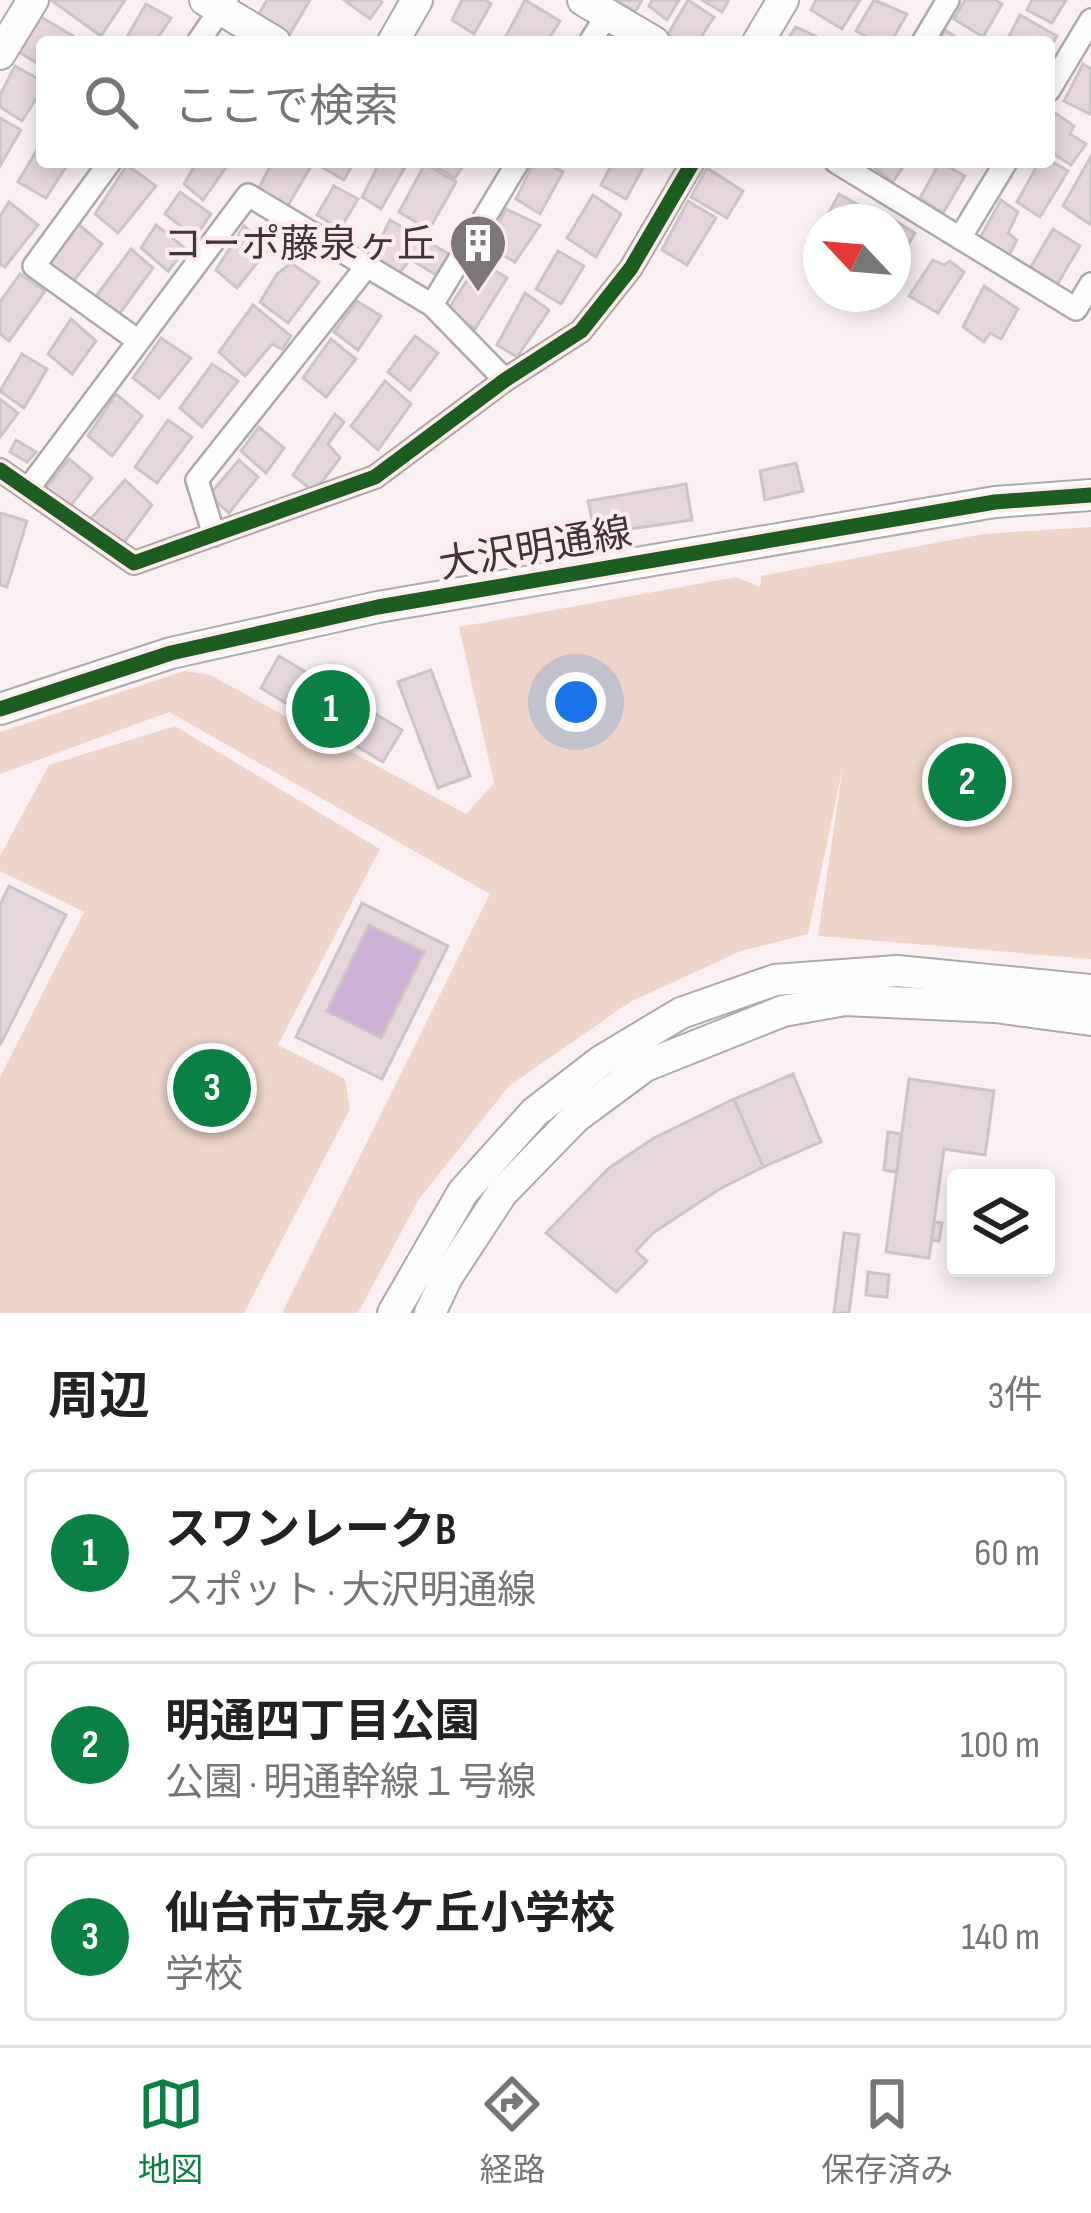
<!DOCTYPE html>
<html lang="ja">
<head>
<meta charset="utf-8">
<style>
  :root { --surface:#fff; --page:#f2f2f2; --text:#222; --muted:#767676; --line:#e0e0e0; --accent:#0b8043 }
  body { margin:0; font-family:"Sofia Sans Condensed","Noto Sans JP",sans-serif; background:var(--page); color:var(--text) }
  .controls { position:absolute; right:36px; bottom:36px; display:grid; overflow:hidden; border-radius:12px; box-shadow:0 6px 18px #0003 }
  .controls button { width:108px; height:108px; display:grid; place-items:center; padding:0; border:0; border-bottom:3px solid var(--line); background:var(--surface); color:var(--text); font:60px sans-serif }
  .compass { position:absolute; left:803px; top:204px; width:108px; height:108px; border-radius:50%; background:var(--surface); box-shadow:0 6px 18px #0003; rotate:296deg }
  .you { position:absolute; left:576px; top:702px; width:42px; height:42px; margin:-30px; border:9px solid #fff; border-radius:50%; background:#1a73e8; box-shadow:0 0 0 18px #1a73e833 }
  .badge { display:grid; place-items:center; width:78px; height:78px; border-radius:50%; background:var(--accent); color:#fff; font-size:39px; font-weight:700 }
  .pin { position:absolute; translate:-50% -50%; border:6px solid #fff; box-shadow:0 3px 12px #0006 }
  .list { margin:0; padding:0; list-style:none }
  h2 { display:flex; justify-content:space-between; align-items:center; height:156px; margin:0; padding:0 48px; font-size:51px }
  h2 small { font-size:39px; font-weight:400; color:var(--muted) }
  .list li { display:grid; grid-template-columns:78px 1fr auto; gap:36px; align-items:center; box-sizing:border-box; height:168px; margin:0 24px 24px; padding:0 24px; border:3px solid var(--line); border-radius:12px }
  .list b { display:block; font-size:45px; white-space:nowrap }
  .list p { margin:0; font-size:39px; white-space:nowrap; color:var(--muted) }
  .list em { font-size:39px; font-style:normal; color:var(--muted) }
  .icon { flex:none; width:66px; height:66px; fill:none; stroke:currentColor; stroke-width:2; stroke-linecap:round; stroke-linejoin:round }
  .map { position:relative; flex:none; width:1091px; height:1313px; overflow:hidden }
  .search { position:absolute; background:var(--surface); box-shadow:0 6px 18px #0003; left:36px; right:36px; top:36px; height:132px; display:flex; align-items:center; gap:30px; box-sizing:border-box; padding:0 42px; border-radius:12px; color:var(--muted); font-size:45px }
  .sheet { height:732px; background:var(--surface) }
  nav { display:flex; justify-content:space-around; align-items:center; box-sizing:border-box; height:168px; border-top:3px solid var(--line); background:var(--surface); font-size:33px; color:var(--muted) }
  nav a { display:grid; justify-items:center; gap:6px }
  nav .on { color:var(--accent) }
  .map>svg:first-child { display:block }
  .green { fill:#edd6c9 }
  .water { fill:#ccb2d6 }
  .building { fill:#e5d7dd; stroke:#ccc5c8; stroke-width:3; fill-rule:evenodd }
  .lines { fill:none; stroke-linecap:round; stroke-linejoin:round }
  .street-casing { stroke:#b0a9aa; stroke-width:26 }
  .secondary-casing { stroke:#b0a9aa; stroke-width:34 }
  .street { stroke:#fefdfd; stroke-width:21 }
  .secondary { stroke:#fefdfd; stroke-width:30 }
  .cycleway-casing { stroke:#ffebee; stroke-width:22 }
  .cycleway { stroke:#1b5e20; stroke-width:15 }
  .labels { text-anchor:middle; stroke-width:9; stroke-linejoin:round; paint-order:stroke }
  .poi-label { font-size:39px; fill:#3d3537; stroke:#ffebee; text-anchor:end }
  .street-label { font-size:39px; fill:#3d3537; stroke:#ffebee }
</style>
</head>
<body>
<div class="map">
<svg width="1091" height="1313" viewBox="0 0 1091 1313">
  <rect width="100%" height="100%" fill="#faf0f2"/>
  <!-- green -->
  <g class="green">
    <path d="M 1091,527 L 1091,959 L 818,936 L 843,766 L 808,934 L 741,951 L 630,1002 L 509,1086 L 419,1199 L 358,1313 L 282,1313 L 490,894 L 169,712 L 0,774 L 0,732 L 184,671 L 210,675 L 466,814 L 494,783 L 459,627 L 736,577 L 760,587 L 761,576 L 983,534 Z"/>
    <path d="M 175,726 L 380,849 L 278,1045 L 345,1079 L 350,1109 L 244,1313 L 0,1313 L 0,1077 L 84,912 L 0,871 L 0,856 L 49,765 Z"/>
  </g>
  <!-- water -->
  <path class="water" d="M 369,925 L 424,952 L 381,1038 L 327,1011 Z"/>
  <!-- building -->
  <g class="building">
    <path d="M 51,0 L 125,0 L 101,36 Z"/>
    <path d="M 267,0 L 310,0 L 287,39 L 256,19 Z"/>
    <path d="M 344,0 L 380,0 L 382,2 L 370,19 Z"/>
    <path d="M 462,0 L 485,0 L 491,4 L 474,34 L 452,20 Z"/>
    <path d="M 525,0 L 560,21 L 547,42 L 503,42 Z"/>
    <path d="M 616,0 L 642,0 L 635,12 Z"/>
    <path d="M 652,0 L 679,0 L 667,20 L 649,6 Z"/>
    <path d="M 688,0 L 714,17 L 698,42 L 680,42 L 668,34 Z"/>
    <path d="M 702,0 L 729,0 L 722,12 Z"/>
    <path d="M 816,0 L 860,0 L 842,29 L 811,10 Z"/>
    <path d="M 874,0 L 907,14 L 891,42 L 876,42 L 856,31 Z"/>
    <path d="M 965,0 L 995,0 L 1002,4 L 983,37 L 954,19 Z"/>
    <path d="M 1032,0 L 1066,0 L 1052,23 L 1027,10 Z"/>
    <path d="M 146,4 L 171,18 L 155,42 L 124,42 Z"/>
    <path d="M 1020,15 L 1057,36 L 1049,49 L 1049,42 L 1006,42 Z"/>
    <path d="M 41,17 L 73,36 L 69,42 L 42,42 L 42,66 L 19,52 Z"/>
    <path d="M 796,27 L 824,40 L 786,42 Z"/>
    <path d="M 945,30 L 963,42 L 938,42 Z"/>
    <path d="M 1083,64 L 1091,69 L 1090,114 L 1064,101 Z"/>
    <path d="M 15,66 L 42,81 L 42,89 L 22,121 L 0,107 L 0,95 Z"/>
    <path d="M 1055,113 L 1074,126 L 1070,134 L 1086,144 L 1071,165 L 1049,151 L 1049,121 Z"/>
    <path d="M 0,118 L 21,130 L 0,166 Z"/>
    <path d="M 41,143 L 42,162 L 69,162 L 46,198 L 18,182 Z"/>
    <path d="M 1091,156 L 1091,225 L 1063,206 Z"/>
    <path d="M 1049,160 L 1068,171 L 1040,217 L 1017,202 L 1039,162 Z"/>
    <path d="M 197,162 L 221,162 L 227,166 L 203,200 L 184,184 Z"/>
    <path d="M 272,162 L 303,162 L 311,166 L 286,209 L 257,192 Z"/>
    <path d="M 320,162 L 354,162 L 344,180 L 318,165 Z"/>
    <path d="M 380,162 L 395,162 L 404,169 L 381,209 L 362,197 Z"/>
    <path d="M 428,162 L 465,162 L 455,178 Z"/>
    <path d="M 534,162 L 543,162 L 563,172 L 540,214 L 516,199 Z"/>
    <path d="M 613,162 L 646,162 L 626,199 L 601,185 Z"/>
    <path d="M 867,162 L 906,162 L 893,182 Z"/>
    <path d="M 940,162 L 965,176 L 943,213 L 920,198 Z"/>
    <path d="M 425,164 L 456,182 L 429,230 L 399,212 Z"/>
    <path d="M 127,165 L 156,186 L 118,233 L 95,214 Z"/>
    <path d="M 707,168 L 743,191 L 727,218 L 691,197 Z"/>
    <path d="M 334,186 L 358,199 L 340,229 L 317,215 Z"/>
    <path d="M 180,192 L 211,214 L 195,237 L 165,214 Z"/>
    <path d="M 839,194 L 864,208 L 856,222 L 824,222 Z"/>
    <path d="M 593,195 L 621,214 L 596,257 L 567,238 Z"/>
    <path d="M 1001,200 L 1018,212 L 1008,233 L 1017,240 L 1008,257 L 979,240 Z"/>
    <path d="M 688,201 L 716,218 L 687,265 L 662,250 Z"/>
    <path d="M 9,202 L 38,225 L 5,267 L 0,264 L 0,216 Z"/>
    <path d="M 506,209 L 540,225 L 515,262 L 487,246 Z"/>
    <path d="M 887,216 L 915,233 L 893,269 L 893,222 L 884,222 Z"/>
    <path d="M 390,220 L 449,254 L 436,275 L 410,259 L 398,275 L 371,258 Z"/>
    <path d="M 78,224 L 102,244 L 72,283 L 49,264 Z"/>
    <path d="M 156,225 L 186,249 L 168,271 L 141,248 Z"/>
    <path d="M 244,226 L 270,247 L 237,288 L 216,270 Z"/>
    <path d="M 1053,229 L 1080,246 L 1055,288 L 1029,270 Z"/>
    <path d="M 131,249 L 153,268 L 117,317 L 94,299 Z"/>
    <path d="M 558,251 L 584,266 L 561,304 L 536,289 Z"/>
    <path d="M 933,260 L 944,265 L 950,261 L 964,272 L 938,313 L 909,296 Z"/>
    <path d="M 480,261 L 507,278 L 475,329 L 447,311 Z"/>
    <path d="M 291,263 L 319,282 L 288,323 L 260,302 L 277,274 Z"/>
    <path d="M 20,274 L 45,291 L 9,341 L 0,334 L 0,302 Z"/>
    <path d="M 984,286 L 1018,309 L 1001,339 L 990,333 L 984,342 L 963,327 Z"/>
    <path d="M 525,293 L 549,310 L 517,357 L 497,345 Z"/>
    <path d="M 357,301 L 381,316 L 358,350 L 334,332 Z"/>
    <path d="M 253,305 L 291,336 L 282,349 L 272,344 L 245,376 L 219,352 Z"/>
    <path d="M 71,319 L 96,341 L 72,374 L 48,354 Z"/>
    <path d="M 415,336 L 438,353 L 410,390 L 388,372 Z"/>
    <path d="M 161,338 L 191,358 L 159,398 L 133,378 Z"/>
    <path d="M 331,339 L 356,359 L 326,397 L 303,378 Z"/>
    <path d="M 22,354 L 47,369 L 24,408 L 0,391 Z"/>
    <path d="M 212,364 L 238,381 L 202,427 L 180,408 Z"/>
    <path d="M 385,381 L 411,404 L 378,450 L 351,426 Z"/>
    <path d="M 116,394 L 142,416 L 112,456 L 88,436 Z"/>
    <path d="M 0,399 L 18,413 L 0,437 Z"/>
    <path d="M 335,414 L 344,422 L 328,444 L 340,458 L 314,492 L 293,475 Z"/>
    <path d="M 168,420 L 192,437 L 157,483 L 135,467 Z"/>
    <path d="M 259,427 L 284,448 L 266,473 L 241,451 Z"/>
    <path d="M 16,440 L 36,452 L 27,462 L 10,452 Z"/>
    <path d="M 69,459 L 92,478 L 68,509 L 44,490 Z"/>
    <path d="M 239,460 L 258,477 L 229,513 L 209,495 Z"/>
    <path d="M 796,463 L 803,491 L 765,500 L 760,471 Z"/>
    <path d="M 125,480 L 152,505 L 120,548 L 89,521 Z"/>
    <path d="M 686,484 L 692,520 L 595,534 L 588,501 Z"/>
    <path d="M 0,513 L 27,521 L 7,587 L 0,585 Z"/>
    <path d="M 279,656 L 402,730 L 383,762 L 261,688 Z"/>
    <path d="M 431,670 L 470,776 L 438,788 L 398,682 Z"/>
    <path d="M 9,886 L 66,915 L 0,1045 L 0,905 Z"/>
    <path d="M 362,903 L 448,946 L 382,1079 L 296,1037 ZM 369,925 L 424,952 L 381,1038 L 327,1011 Z"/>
    <path d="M 793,1074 L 821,1142 L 763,1167 L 734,1099 Z"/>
    <path d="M 909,1079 L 994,1091 L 985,1155 L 944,1149 L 929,1258 L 886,1252 Z"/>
    <path d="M 734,1099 L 763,1167 L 718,1190 L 653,1233 L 636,1251 L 647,1261 L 616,1292 L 546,1233 L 609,1168 L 654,1138 Z"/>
    <path d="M 888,1132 L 901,1134 L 897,1172 L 884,1170 Z"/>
    <path d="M 934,1222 L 942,1223 L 939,1241 L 932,1240 Z"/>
    <path d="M 844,1233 L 859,1235 L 849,1313 L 834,1313 Z"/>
    <path d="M 868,1272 L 889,1275 L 887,1297 L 866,1295 Z"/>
  </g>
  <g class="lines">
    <!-- street casing -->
    <g class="street-casing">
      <g id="street">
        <path d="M 198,42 L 227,0"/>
        <path d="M 590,42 L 607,15"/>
        <path d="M 923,42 L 948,0"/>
        <path d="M 1049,90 L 1091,20"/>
        <path d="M 110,162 L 34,266 L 137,340"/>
        <path d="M 836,162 L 1076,309 L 1091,284"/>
        <path d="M 960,238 L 1006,162"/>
        <path d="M 432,305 L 518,162"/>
        <path d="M 0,470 L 134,563 L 375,477 L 505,380 L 581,331 L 631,268 L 693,162"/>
        <path d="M 28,489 L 248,195 L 432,305 L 505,380"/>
        <path d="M 214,535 L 197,480 L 367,266"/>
      </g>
    </g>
    <!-- secondary casing -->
    <g class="secondary-casing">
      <g id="secondary">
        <path d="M 205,0 L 275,42"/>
        <path d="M 583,0 L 654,42"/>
        <path d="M 393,42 L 417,0"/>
        <path d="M 758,42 L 783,0"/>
        <path d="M 0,54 L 33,0"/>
        <path d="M 0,709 L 171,653 L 378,607 L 995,502 L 1091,495"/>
        <path d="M 393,1313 L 463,1192 L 535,1112 L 601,1061 L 681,1013 L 775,980 L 897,971 L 1091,990"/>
        <path d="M 430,1313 L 447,1277 L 502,1193 L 576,1117 L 645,1066 L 783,1011 L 845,1000 L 995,1007 L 1091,1020"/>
      </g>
    </g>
    <!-- street -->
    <use href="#street" class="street"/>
    <!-- secondary -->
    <use href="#secondary" class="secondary"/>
    <!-- cycleway casing -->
    <g class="cycleway-casing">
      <g id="cycleway">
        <path d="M 0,470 L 134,563 L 375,477 L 505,380 L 581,331 L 631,268 L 693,162"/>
        <path d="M 0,709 L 171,653 L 378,607 L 995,502 L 1091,495"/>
      </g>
    </g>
    <!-- cycleway -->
    <use href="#cycleway" class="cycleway"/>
  </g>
  <!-- icons -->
  <defs>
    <g id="building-pin" transform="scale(3)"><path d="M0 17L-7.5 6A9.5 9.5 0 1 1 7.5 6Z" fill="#7f7678" stroke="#ffebee"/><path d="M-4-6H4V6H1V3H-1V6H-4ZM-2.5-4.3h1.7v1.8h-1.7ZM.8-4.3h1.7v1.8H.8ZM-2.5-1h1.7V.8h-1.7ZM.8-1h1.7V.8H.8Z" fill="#fff"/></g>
  </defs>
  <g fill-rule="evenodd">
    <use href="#building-pin" x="478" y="243"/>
  </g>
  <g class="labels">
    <!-- poi labels -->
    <g class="poi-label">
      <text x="436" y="257">コーポ藤泉ヶ丘</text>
    </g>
    <!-- street labels -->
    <g class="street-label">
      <text transform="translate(535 547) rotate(-10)" y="14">大沢明通線</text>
    </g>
  </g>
</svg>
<div class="controls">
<button><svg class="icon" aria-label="layers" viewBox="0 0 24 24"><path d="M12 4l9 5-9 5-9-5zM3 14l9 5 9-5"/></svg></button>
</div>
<svg class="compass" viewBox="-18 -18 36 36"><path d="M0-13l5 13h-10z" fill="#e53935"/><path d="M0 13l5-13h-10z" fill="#767676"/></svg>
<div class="you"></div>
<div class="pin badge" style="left:331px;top:709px">1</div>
<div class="pin badge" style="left:967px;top:782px">2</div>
<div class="pin badge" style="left:212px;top:1088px">3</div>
<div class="search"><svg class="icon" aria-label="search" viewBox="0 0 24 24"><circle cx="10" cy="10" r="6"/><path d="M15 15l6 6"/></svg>ここで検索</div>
</div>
<section class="sheet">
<h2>周辺<small>3件</small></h2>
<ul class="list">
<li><span class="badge">1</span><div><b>スワンレークB</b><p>スポット · 大沢明通線</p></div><em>60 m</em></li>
<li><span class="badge">2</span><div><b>明通四丁目公園</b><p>公園 · 明通幹線１号線</p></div><em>100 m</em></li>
<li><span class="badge">3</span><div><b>仙台市立泉ケ丘小学校</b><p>学校</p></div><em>140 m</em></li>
</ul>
</section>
<nav>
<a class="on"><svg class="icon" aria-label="map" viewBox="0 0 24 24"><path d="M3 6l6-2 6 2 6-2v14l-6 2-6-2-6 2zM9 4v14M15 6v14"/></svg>地図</a>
<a><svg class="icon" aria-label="directions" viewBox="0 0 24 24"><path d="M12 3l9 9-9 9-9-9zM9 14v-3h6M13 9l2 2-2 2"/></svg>経路</a>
<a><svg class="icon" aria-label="saved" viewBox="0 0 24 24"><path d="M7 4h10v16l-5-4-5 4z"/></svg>保存済み</a>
</nav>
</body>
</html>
